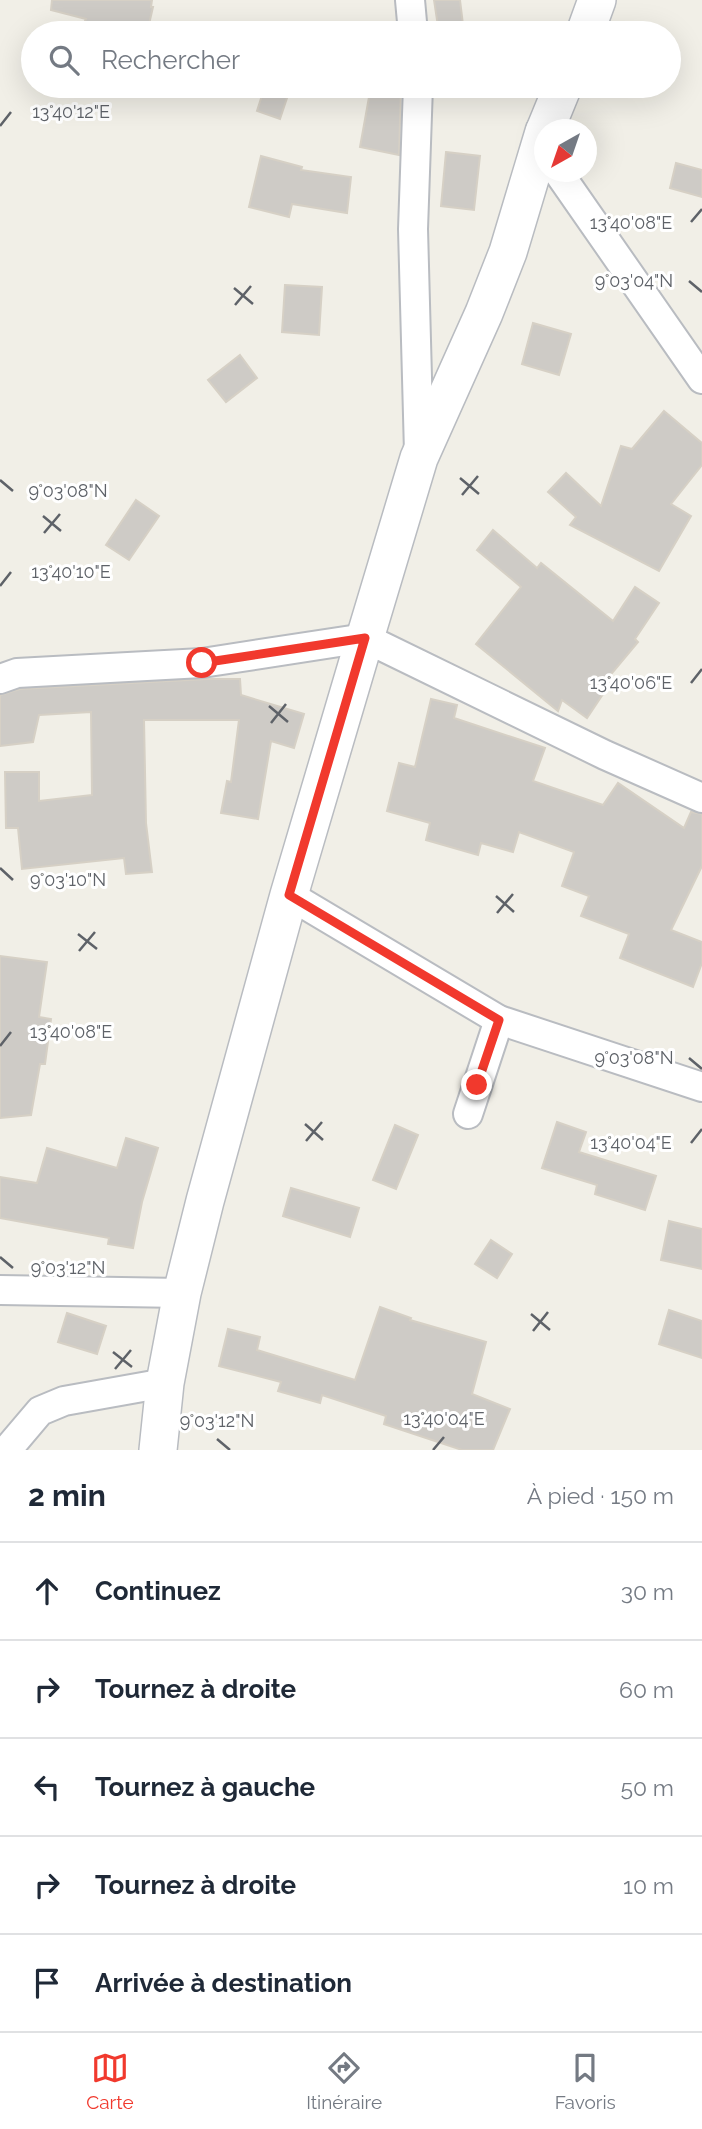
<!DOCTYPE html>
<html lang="fr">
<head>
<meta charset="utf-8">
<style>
  :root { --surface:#fff; --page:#f2f2f3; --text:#1f2937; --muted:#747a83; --line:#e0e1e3; --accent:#f1392d }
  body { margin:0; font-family:Raleway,sans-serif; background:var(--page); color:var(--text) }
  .compass { position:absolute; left:534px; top:119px; width:63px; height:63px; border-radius:50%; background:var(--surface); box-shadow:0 7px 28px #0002; rotate:220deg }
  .stop { position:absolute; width:21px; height:21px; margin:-16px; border:5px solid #f1392d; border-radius:50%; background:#fff }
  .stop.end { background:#f1392d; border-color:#fff; box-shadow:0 2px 7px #0008 }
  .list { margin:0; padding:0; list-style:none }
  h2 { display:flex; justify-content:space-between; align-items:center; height:91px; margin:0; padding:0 28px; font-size:30px }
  h2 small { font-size:23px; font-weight:400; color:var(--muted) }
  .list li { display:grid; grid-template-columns:46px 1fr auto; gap:21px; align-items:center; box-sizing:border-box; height:98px; padding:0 28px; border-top:2px solid var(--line) }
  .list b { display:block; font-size:26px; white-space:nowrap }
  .list em { font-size:23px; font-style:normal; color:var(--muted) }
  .icon { flex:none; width:38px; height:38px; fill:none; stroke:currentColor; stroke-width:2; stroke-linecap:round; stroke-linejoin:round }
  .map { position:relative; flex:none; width:702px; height:1450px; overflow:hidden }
  .search { position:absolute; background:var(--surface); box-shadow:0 7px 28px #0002; left:21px; right:21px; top:21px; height:77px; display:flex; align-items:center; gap:18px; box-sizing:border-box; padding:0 24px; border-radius:38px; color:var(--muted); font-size:26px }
  .sheet { height:581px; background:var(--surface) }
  nav { display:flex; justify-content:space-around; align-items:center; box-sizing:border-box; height:98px; border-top:2px solid var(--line); background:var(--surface); font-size:19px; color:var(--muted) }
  nav a { display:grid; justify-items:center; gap:4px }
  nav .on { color:var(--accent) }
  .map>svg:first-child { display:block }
  .building { fill:#cecbc6; stroke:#d6d0c5; stroke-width:2 }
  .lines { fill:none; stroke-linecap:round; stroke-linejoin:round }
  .minor-casing { stroke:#b9bcc1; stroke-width:32 }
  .tertiary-casing { stroke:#b9bcc1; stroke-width:40 }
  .minor { stroke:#fff; stroke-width:28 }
  .tertiary { stroke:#fff; stroke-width:37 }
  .route { stroke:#f1392d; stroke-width:9 }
  .ticks { fill:none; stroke:#5e6268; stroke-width:2.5 }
  .ticks-label { font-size:18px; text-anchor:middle; fill:#5e6268; stroke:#fff; stroke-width:6; stroke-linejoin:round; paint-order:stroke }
</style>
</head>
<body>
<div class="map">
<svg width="702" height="1450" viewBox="0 0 702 1450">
  <rect width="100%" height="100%" fill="#f1efe7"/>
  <!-- building -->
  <g class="building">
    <path d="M 52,0 L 152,0 L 151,7 L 153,7 L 147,33 L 118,26 L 114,33 L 79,33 L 86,19 L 51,10 Z"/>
    <path d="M 434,0 L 460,0 L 464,33 L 439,33 Z"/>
    <path d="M 265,86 L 291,86 L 280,119 L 257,111 Z"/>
    <path d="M 371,86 L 401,86 L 399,155 L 360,147 Z"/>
    <path d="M 446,152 L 480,156 L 474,210 L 441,206 Z"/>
    <path d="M 261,156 L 302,167 L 301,170 L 351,177 L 347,213 L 292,204 L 289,217 L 249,207 Z"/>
    <path d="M 676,163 L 702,170 L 702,197 L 670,188 Z"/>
    <path d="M 285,285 L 322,287 L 319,335 L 282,332 Z"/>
    <path d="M 533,323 L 571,334 L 559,375 L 522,364 Z"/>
    <path d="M 240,355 L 257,378 L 226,402 L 208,380 Z"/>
    <path d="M 664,411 L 702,443 L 702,465 L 671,504 L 691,516 L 659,571 L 570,525 L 576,517 L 548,492 L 566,473 L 601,506 L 621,446 L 632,449 Z"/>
    <path d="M 136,500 L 159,516 L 129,560 L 106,545 Z"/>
    <path d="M 493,530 L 537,568 L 541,563 L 613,621 L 635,587 L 659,603 L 635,639 L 638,642 L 602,685 L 607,688 L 587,718 L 562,700 L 558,711 L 476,644 L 521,587 L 477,550 Z"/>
    <path d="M 207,679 L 240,679 L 241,695 L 304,714 L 294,748 L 271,741 L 258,819 L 221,813 L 227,781 L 231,782 L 239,720 L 144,720 L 146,823 L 152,872 L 126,874 L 124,858 L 22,869 L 18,828 L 6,828 L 5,772 L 39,772 L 39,801 L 92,795 L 91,712 L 39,715 L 33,742 L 0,746 L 0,695 L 20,689 Z"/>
    <path d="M 431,699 L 457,705 L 454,718 L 545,748 L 533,781 L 603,805 L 618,783 L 684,828 L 691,812 L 702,814 L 702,866 L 671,930 L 702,942 L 702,963 L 693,987 L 620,958 L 629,934 L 581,916 L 589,896 L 562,886 L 574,852 L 519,832 L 513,852 L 481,843 L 478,855 L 426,840 L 430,823 L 387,811 L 399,763 L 415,767 Z"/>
    <path d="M 0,956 L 47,962 L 39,1017 L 51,1019 L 45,1064 L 40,1064 L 31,1115 L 0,1118 Z"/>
    <path d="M 557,1122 L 586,1132 L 579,1152 L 656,1176 L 645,1210 L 595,1194 L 597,1185 L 542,1168 Z"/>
    <path d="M 395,1125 L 418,1135 L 396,1189 L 373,1180 Z"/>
    <path d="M 126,1138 L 158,1148 L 142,1202 L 133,1248 L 108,1244 L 109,1238 L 0,1218 L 0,1177 L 37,1183 L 47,1148 L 117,1168 Z"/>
    <path d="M 291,1188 L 359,1208 L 350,1237 L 283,1216 Z"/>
    <path d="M 669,1221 L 702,1229 L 702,1269 L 661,1260 Z"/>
    <path d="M 491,1240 L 512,1254 L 497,1278 L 475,1264 Z"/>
    <path d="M 380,1307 L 411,1318 L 410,1320 L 486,1342 L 472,1394 L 510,1409 L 493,1450 L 462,1450 L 384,1424 L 386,1416 L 322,1395 L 320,1403 L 278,1391 L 281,1382 L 219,1366 L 228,1329 L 260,1337 L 257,1350 L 355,1380 Z"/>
    <path d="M 669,1310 L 702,1321 L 702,1358 L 659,1344 Z"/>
    <path d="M 67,1313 L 106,1326 L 97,1354 L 58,1342 Z"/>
  </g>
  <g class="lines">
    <!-- minor casing -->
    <g class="minor-casing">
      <g id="minor">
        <path d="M 410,0 L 413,33"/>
        <path d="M 418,86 L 413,229 L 419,452"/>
        <path d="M 558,172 L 702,379"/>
        <path d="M 0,679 L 17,673 L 202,663 L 365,638 L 605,755 L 702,798"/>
        <path d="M 289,895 L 499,1020 L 702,1087"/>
        <path d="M 468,1114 L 499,1020"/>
        <path d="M 0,1290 L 182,1293"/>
        <path d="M 7,1450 L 40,1411 L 64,1401 L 165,1383"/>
      </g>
    </g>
    <!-- tertiary casing -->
    <g class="tertiary-casing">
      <g id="tertiary">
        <path d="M 585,33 L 597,0"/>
        <path d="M 545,130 L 563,86"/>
        <path d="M 158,1450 L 165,1383 L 182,1293 L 205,1201 L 289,895 L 365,638 L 419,458 L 484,313 L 508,252 L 544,132"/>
      </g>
    </g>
    <!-- minor -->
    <use href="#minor" class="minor"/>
    <!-- tertiary -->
    <use href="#tertiary" class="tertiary"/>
  </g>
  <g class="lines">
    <!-- route -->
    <path class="route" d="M 202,663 L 365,638 L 289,895 L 499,1020 L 477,1085"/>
  </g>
  <!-- ticks -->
  <path class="ticks" d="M 0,126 L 11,112M 691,222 L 702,209M 689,281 L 702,292M 234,288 L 253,304M 235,305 L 251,286M 460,478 L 479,494M 0,480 L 13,491M 462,495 L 478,476M 43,516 L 61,531M 44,533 L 60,514M 0,586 L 11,572M 691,683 L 702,669M 269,706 L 288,722M 271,723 L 286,704M 0,868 L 13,880M 496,896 L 514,912M 497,913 L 513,894M 78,934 L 97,949M 79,951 L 95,932M 0,1046 L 11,1032M 689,1058 L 702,1069M 305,1124 L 323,1140M 306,1141 L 322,1122M 691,1143 L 702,1129M 0,1257 L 13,1268M 531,1314 L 550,1330M 533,1331 L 548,1312M 113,1352 L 132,1367M 115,1369 L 131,1350M 217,1439 L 230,1450M 433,1450 L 444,1437"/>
  <g class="ticks-label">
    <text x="71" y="118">13°40'12"E</text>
    <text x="631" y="229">13°40'08"E</text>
    <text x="634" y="287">9°03'04"N</text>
    <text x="68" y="497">9°03'08"N</text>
    <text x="71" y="578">13°40'10"E</text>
    <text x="631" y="689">13°40'06"E</text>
    <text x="68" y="886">9°03'10"N</text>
    <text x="71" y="1038">13°40'08"E</text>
    <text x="634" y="1064">9°03'08"N</text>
    <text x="631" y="1149">13°40'04"E</text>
    <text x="68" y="1274">9°03'12"N</text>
    <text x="444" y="1425">13°40'04"E</text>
    <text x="217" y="1427">9°03'12"N</text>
  </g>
</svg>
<svg class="compass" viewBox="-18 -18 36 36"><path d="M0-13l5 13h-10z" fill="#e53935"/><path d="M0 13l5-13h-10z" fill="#747a83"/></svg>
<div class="stop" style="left:202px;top:663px"></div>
<div class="stop end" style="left:477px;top:1085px"></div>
<div class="search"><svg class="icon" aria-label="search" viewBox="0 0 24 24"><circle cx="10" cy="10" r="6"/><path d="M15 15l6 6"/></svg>Rechercher</div>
</div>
<section class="sheet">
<h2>2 min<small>À pied · 150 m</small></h2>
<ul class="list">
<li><svg class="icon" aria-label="ahead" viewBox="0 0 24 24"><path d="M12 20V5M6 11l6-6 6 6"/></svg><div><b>Continuez</b></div><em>30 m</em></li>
<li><svg class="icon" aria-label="right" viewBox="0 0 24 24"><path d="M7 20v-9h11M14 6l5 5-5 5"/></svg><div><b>Tournez à droite</b></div><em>60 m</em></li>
<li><svg class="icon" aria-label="left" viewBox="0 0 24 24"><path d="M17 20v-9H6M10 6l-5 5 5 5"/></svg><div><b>Tournez à gauche</b></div><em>50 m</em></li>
<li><svg class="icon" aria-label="right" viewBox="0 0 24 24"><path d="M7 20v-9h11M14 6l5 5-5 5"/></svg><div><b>Tournez à droite</b></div><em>10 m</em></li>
<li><svg class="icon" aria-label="arrive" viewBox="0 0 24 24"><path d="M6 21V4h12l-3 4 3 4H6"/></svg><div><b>Arrivée à destination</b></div></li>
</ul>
</section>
<nav>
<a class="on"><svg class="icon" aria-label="map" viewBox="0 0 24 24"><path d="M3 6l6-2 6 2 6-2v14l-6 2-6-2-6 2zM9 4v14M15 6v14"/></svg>Carte</a>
<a><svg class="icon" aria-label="directions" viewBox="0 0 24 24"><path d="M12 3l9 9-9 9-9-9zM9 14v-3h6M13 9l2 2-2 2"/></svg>Itinéraire</a>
<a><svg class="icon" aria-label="saved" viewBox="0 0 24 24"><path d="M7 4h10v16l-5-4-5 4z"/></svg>Favoris</a>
</nav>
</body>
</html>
